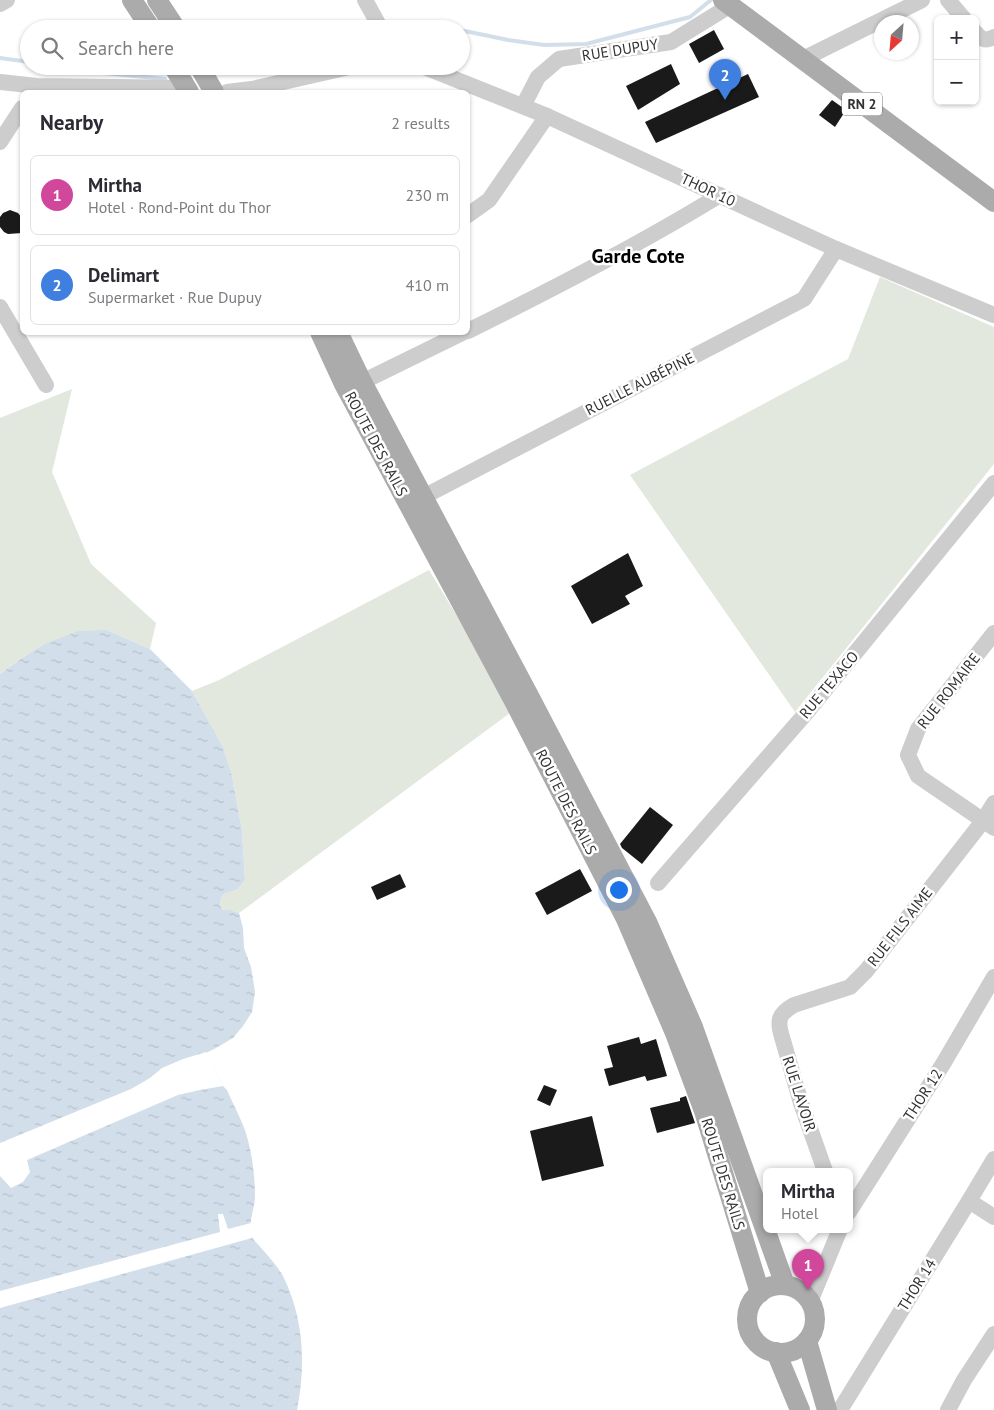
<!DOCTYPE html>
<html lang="en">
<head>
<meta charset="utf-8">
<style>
  :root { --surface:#fff; --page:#f7f7f7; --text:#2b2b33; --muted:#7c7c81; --line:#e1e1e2; --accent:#d44b4b }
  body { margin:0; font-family:"PT Sans",sans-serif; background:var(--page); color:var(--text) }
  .controls { position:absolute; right:15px; top:15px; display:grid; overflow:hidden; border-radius:8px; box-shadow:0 1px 4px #0004 }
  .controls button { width:45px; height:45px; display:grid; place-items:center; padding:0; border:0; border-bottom:1px solid var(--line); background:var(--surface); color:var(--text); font:25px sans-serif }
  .compass { position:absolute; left:874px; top:15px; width:45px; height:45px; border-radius:50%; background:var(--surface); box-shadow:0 1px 4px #0004; rotate:206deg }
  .you { position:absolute; left:618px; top:889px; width:18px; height:18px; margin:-12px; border:4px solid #fff; border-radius:50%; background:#1a73e8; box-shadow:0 0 0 8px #1a73e833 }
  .badge { display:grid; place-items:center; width:32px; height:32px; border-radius:50%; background:var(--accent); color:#fff; font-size:16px; font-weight:700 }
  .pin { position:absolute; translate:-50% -41px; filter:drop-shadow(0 1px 2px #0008) }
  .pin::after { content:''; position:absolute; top:26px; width:18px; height:15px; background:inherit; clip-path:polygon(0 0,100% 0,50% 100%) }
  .popup { position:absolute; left:763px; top:1168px; width:90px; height:65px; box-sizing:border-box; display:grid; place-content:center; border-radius:8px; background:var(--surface); filter:drop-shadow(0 1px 4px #0005); font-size:16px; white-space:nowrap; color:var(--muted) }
  .popup b { font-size:19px; color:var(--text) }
  .popup::after { content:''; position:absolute; left:50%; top:100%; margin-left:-10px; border:10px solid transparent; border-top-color:var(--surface) }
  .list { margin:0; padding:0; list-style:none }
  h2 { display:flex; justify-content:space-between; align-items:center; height:65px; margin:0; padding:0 20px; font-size:21px }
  h2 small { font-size:16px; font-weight:400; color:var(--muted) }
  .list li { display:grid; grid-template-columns:32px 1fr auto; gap:15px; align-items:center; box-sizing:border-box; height:80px; margin:0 10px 10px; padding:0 10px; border:1px solid var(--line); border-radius:8px }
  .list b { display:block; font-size:19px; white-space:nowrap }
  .list p { margin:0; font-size:16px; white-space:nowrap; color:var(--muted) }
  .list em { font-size:16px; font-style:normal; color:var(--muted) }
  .icon { flex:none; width:28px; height:28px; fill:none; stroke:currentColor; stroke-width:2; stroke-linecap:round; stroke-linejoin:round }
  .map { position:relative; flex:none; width:994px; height:1410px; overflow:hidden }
  .search { position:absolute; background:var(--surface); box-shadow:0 1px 4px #0004; left:20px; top:20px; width:450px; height:55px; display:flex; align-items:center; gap:12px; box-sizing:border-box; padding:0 18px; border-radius:28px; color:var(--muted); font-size:19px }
  .panel { position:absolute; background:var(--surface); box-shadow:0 1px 4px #0004; left:20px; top:90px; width:450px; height:245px; border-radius:8px }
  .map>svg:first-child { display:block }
  .green { fill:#e2e8dd }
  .water { fill:url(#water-ripples) }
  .pier { fill:#fff }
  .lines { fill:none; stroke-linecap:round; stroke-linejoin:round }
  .stream { stroke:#d2dfeb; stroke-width:4 }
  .building { fill:#1a1a1a }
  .minor { stroke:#cdcdcd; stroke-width:16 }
  .major { stroke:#ababab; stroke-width:20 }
  .labels { text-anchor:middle; stroke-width:5; stroke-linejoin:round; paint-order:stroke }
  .shield { fill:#fff; stroke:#707070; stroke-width:1 }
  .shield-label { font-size:14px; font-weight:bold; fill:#333 }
  .street-label { font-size:15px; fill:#333; stroke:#fff }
  .district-label { font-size:20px; font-weight:bold; fill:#000; stroke:#fff }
</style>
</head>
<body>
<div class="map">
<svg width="994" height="1410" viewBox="0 0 994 1410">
  <defs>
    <pattern id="water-ripples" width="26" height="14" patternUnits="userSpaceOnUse" patternTransform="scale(1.25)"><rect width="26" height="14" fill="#d2dfeb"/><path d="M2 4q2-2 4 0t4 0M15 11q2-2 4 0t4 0" fill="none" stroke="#b5c0ca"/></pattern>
  </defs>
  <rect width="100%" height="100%" fill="#fff"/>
  <!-- green -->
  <g class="green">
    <path d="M 880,277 L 994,327 L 994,464 L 795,712 L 630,475 L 848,359 Z"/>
    <path d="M 72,389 L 52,472 L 91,564 L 156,623 L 150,649 L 107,630 L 44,644 L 22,658 L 0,674 L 0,418 Z"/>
    <path d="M 429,570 L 514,710 L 239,913 L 231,910 L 223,910 L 220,906 L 221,898 L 224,894 L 237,890 L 245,880 L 242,830 L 231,771 L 222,745 L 192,691 L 219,680 Z"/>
  </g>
  <!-- water -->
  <path class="water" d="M 107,630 L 150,649 L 192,691 L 222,745 L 231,771 L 242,830 L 245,880 L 237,890 L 224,894 L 221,898 L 220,906 L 223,910 L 231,910 L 239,913 L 243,928 L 244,948 L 251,967 L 255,992 L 252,1012 L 243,1026 L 233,1038 L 216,1048 L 206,1053 L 223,1086 L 227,1090 C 232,1102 238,1113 243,1125 C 251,1144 255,1175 255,1196 C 255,1209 247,1224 252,1237 C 254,1241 259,1245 262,1249 C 269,1257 278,1267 283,1276 C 304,1318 306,1365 297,1410 L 0,1410 L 0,674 L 22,658 L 44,644 L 79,631 Z"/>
  <!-- pier -->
  <g class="pier">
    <path d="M 206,1052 L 223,1086 L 200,1090 L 178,1095 L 27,1160 L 30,1172 L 23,1182 L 11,1188 L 0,1176 L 0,1143 L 131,1089 L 150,1078 L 162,1068 L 183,1059 Z"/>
    <path d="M 218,1214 L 223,1214 L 228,1229 L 251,1223 L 252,1238 L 0,1308 L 0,1291 L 220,1232 Z"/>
  </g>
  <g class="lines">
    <!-- stream -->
    <g class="stream">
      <path d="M 461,32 L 465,31 L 508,40 L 544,45 L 586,44 L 690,17 L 711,0"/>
      <path d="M 0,58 L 29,62"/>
      <path d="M 59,66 L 104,73 L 165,79"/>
      <path d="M 212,68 L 234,66"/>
    </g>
  </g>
  <!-- building -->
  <g class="building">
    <path d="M 714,30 L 724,49 L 699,63 L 689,44 Z"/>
    <path d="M 671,64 L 680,84 L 638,110 L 626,86 Z"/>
    <path d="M 748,74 L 759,97 L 656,143 L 645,122 Z"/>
    <path d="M 832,100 L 846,110 L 835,127 L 819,115 Z"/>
    <path d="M 10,210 L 18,213 L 22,218 L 22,233 L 8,234 L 4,232 L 0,227 L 0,217 L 3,213 Z"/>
    <path d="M 628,553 L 643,586 L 625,596 L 630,604 L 592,624 L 571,586 Z"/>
    <path d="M 650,807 L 673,825 L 642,864 L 622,848 L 620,844 Z"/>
    <path d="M 580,869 L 592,891 L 547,915 L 535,893 Z"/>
    <path d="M 400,874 L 406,887 L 377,900 L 371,887 Z"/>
    <path d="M 639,1037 L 641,1044 L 656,1039 L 667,1076 L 647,1081 L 645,1076 L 609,1086 L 604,1069 L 613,1067 L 607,1046 Z"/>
    <path d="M 544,1085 L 557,1090 L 550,1106 L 537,1100 Z"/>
    <path d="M 686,1096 L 695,1123 L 657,1133 L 650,1108 L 680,1101 L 680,1098 Z"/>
    <path d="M 592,1116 L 604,1166 L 542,1181 L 530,1131 Z"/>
  </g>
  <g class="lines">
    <!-- minor -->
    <g class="minor">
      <path d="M 365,0 L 381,29"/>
      <path d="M 948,0 L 964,19"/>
      <path d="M 0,4 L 7,0"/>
      <path d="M 975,32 C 981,39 985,42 994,37"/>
      <path d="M 803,59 L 922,0"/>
      <path d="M 422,66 L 547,116 L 836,249 L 994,315"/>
      <path d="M 0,82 L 37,86 L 187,88"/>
      <path d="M 227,92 L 252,89 L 354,66"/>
      <path d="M 523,106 L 538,77 L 559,59 L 671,42 L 731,5"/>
      <path d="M 0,142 L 22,108"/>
      <path d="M 468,215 L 489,200 L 547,116"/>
      <path d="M 0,307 L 46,385"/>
      <path d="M 468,331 C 553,289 639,245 720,195"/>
      <path d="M 362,382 L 464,332"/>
      <path d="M 423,497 L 804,299 L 836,249"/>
      <path d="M 994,633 L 918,729 L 908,755 L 918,776 L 994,828"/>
      <path d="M 658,883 L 807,712 L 994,483"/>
      <path d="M 825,1171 L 801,1103 L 782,1037 C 777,1021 778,1014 794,1005 L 850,987 L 866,971 L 880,953 L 983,821 L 994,803"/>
      <path d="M 969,1201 L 994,1217"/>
      <path d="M 849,1212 L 943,1064 L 994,977"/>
      <path d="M 810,1302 L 840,1229"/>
      <path d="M 840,1410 L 969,1201 L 994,1159"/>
      <path d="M 948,1410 L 964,1380 L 994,1334"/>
    </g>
    <!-- major -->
    <g class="major">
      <path d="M 132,0 L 151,29"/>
      <path d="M 157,0 L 176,29"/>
      <path d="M 723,0 L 994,202"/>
      <path d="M 173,66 L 189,92"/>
      <path d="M 199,66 L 214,92"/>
      <path d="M 320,332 L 344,384 L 514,701 L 626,919 L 675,1033 L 704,1111 L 760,1293"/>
      <path d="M 338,332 L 362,382 L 529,696 L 648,924 L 693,1027 L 785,1285"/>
      <circle cx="781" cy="1319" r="34"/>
      <path d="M 807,1341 L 827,1410"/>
      <path d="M 776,1352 L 800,1410"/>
    </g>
  </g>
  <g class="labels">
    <!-- shield labels -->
    <rect class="shield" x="842" y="92.5" width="40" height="23" rx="4"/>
    <g class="shield-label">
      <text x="862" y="109">RN 2</text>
    </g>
    <!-- street labels -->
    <g class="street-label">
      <text transform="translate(620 50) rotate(-9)" y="5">RUE DUPUY</text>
      <text transform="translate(708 190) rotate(25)" y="5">THOR 10</text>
      <text transform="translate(640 384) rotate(-27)" y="5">RUELLE AUBÉPINE</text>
      <text transform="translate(376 444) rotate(62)" y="5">ROUTE DES RAILS</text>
      <text transform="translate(829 685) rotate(-50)" y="5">RUE TEXACO</text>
      <text transform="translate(949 691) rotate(-52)" y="5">RUE ROMAIRE</text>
      <text transform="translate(566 802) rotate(63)" y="5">ROUTE DES RAILS</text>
      <text transform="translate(900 927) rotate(-52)" y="5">RUE FILS AIME</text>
      <text transform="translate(799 1094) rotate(72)" y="5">RUE LAVOIR</text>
      <text transform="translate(923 1095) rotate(-57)" y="5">THOR 12</text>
      <text transform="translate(723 1174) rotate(73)" y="5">ROUTE DES RAILS</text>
      <text transform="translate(917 1285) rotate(-58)" y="5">THOR 14</text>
    </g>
    <!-- district labels -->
    <g class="district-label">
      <text x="638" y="263">Garde Cote</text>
    </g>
  </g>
</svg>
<div class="controls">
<button>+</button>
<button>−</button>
</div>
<svg class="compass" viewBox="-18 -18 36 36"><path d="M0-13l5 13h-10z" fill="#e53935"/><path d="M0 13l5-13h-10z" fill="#7c7c81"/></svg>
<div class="you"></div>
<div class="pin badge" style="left:808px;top:1290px;background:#d1479c">1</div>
<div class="popup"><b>Mirtha</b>Hotel</div>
<div class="pin badge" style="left:725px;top:100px;background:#3f7fe0">2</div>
<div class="search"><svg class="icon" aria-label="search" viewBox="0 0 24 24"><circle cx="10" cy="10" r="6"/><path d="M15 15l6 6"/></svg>Search here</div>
<section class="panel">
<h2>Nearby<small>2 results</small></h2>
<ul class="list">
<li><span class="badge" style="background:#d1479c">1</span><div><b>Mirtha</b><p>Hotel · Rond-Point du Thor</p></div><em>230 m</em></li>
<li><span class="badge" style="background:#3f7fe0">2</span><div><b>Delimart</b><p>Supermarket · Rue Dupuy</p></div><em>410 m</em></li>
</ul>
</section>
</div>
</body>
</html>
